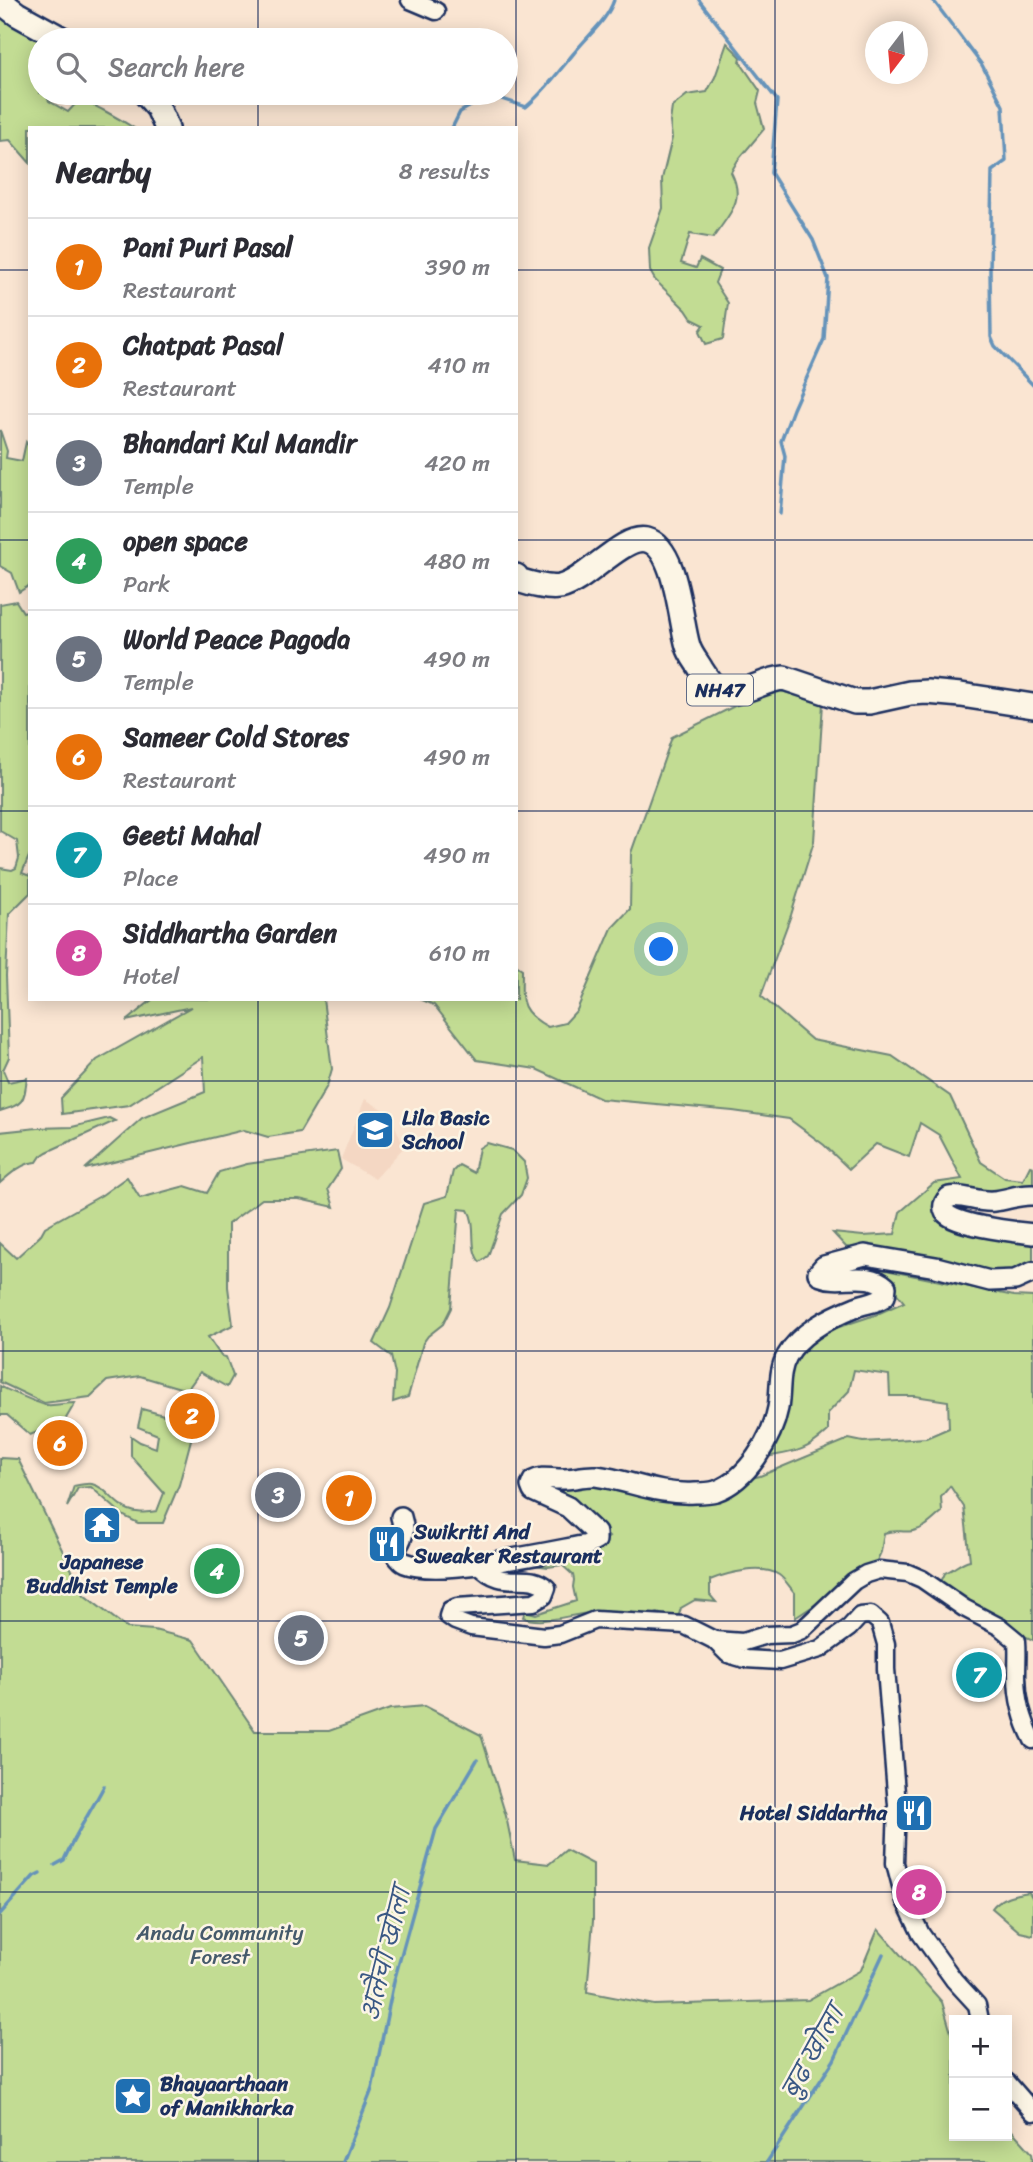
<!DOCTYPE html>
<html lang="en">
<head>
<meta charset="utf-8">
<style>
  :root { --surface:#fff; --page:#f2f2f3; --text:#2b2b33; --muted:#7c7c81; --line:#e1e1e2; --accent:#0f766e }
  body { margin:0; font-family:Sriracha,"Playpen Sans Deva",sans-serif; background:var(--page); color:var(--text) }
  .controls { position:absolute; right:21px; bottom:21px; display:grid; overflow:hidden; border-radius:0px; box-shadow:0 4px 18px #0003 }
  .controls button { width:63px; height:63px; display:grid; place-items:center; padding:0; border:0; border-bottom:2px solid var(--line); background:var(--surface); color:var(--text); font:35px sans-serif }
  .compass { position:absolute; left:865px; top:21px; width:63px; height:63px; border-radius:50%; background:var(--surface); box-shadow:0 4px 18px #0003; rotate:196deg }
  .you { position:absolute; left:662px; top:950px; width:24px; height:24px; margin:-18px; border:5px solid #fff; border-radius:50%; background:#1a73e8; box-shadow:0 0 0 10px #1a73e833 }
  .badge { display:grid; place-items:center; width:46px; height:46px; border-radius:50%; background:var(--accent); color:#fff; font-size:23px; font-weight:700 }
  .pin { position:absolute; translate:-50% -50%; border:4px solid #fff; box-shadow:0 2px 7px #0006 }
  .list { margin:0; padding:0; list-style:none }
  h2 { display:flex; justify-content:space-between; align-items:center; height:91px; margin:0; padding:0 28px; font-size:30px }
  h2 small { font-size:23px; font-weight:400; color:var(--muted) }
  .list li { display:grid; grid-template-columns:46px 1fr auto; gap:21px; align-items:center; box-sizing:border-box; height:98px; padding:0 28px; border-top:2px solid var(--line) }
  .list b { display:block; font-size:26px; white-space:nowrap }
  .list p { margin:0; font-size:23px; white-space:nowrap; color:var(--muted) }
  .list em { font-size:23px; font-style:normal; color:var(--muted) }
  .icon { flex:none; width:38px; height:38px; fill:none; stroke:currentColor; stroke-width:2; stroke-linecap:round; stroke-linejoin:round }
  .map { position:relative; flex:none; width:1033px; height:2162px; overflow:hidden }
  .search { position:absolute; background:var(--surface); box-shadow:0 4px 18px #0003; left:28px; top:28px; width:490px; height:77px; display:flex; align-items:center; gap:18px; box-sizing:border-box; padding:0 24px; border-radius:38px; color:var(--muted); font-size:26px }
  .panel { position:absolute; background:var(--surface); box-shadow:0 4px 18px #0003; left:28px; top:126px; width:490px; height:875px; border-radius:0px }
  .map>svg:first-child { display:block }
  .built { fill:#f4d7c3 }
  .green { fill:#c2dc93; stroke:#6e8678; stroke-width:2 }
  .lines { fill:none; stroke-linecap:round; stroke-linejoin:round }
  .stream { stroke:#6593ba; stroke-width:3.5 }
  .minor-casing { stroke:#1b2f5e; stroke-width:21 }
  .major-casing { stroke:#1b2f5e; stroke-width:24 }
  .highway-casing { stroke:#1b2f5e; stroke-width:28 }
  .minor { stroke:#fcf5e5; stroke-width:16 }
  .major { stroke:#fcf5e5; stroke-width:19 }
  .highway { stroke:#fcf5e5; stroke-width:23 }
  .grid { fill:none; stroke:#1b2f5e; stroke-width:2; stroke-opacity:0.55 }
  .labels { text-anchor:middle; stroke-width:5; stroke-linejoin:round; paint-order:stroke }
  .shield { fill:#fcf5e5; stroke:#5e6a86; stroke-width:2 }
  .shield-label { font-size:19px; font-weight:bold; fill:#1b2f5e }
  .poi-label { font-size:21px; font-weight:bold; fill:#1b2f5e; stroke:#fcf5e5; text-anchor:start }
  .park-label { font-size:21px; fill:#455a6b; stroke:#fcf5e5 }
  .water-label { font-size:23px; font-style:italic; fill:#3a5884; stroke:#fcf5e5 }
</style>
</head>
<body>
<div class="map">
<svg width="1033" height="2162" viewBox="0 0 1033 2162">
  <rect width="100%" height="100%" fill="#fae5d2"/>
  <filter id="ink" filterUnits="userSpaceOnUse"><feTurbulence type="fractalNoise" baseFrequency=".0143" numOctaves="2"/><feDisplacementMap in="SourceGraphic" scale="14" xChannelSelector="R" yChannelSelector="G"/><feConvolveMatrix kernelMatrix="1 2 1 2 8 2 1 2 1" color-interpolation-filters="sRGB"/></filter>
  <g filter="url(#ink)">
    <!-- built -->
    <path class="built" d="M 365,1099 L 390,1114 L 404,1147 L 375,1179 L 341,1159 Z"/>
    <!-- green -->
    <g class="green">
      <path d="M 0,10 L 57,40 L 40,40 L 40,93 L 45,93 L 49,101 L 68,112 L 79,100 C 89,101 123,121 134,128 L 30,128 L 30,163 L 10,140 L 0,141 Z"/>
      <path d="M 727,43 L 741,57 L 740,62 L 760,91 L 757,103 L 764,129 L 738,160 L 731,172 C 746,201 729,214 713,238 L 690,234 L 681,263 L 696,268 L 700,259 L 720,270 L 715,283 L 728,303 L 723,339 L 706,344 L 700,331 L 704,325 L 692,319 L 686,310 L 655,280 L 650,271 L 649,248 L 663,208 L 662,179 L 672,138 L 670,122 L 672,107 L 687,95 L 707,92 L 715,77 Z"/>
      <path d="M 0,430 L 7,451 L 6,458 L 22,461 L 26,442 L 30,448 L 30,585 L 19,592 L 12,573 L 0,566 Z"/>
      <path d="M 16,601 L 23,612 L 30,610 L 30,854 L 22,873 L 30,876 L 30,893 L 9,914 L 6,976 L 9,1057 L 3,1070 L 8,1082 L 27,1078 C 24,1103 23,1104 0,1111 L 0,868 L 12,870 L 16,868 L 19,858 L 17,841 L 0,831 L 0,604 Z"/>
      <path d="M 771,688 L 823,703 L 814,841 L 791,915 L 761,996 L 812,1040 L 892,1056 L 950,1096 L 981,1162 L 1005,1178 L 1023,1180 L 1030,1166 L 1033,1167 L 1033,1189 L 1002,1191 L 975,1189 L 945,1194 L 940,1206 L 1033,1239 L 1033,1267 L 1010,1276 L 879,1251 L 846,1247 L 833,1233 L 863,1236 L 895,1234 L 900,1212 L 934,1183 L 962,1179 L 939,1135 L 920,1123 L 909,1157 L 876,1144 L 849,1169 L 824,1145 L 789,1119 L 733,1111 L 601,1099 L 536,1069 L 477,1060 L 434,1005 L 420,999 L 516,999 L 516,965 L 522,969 C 522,1000 517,1010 548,1027 L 565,1023 L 577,1010 L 612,928 L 630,909 L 631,853 L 672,737 Z"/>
      <path d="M 153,999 L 323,999 L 332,1069 L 327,1086 L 300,1132 L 268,1137 L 244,1130 L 85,1169 L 142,1118 L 205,1092 L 203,1057 L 129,1105 L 62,1114 L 61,1098 L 97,1060 L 191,1007 L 126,1021 Z"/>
      <path d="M 109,1118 L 115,1121 L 47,1152 L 41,1156 L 37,1162 C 24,1162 10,1174 0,1183 L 0,1132 L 37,1128 L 72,1127 Z"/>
      <path d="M 487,1143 L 512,1150 L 524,1162 L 527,1178 L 521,1195 L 503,1214 L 488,1256 L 480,1262 C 468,1248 478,1226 468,1210 L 459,1209 L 451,1308 L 443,1324 L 428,1336 L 423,1343 L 408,1397 L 393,1402 L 395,1374 L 391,1356 L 374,1343 L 390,1308 L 424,1203 L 447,1196 L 453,1171 L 459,1165 L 474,1173 L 479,1148 Z"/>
      <path d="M 337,1151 L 341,1169 L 328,1189 L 334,1207 L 299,1199 L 262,1199 L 228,1224 L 228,1287 L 233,1325 L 208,1337 L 221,1356 L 226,1357 L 233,1376 L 227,1387 L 200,1372 L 187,1390 L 140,1376 L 107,1381 L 90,1397 L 44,1403 L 0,1382 L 0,1243 L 16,1258 L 40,1236 L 45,1227 L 102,1195 L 127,1177 L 140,1198 L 185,1186 L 207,1193 L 219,1172 L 247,1164 Z"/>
      <path d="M 876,1268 L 1014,1296 L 1033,1297 L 1033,1640 L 1020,1634 L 940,1584 L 945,1573 C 955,1569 960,1562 970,1560 L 964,1507 L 950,1486 L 941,1497 L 942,1512 C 933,1519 925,1529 913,1531 C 902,1533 896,1529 884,1533 L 881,1552 L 875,1565 L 795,1618 L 795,1593 C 790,1588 785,1579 779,1575 C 762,1564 727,1573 710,1580 L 710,1595 L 716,1602 L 695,1600 L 681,1608 L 677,1621 L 658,1613 C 638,1621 615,1612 593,1613 C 573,1613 541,1626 523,1617 L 525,1611 L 536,1614 L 576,1601 L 573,1587 L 574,1580 L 573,1575 L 562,1565 L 548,1567 L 518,1563 L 599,1544 L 609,1537 L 599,1527 L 544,1493 L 549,1485 L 601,1480 L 649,1493 L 747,1479 L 760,1476 L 849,1439 L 863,1442 L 926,1438 L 949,1428 L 948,1401 L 915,1396 L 890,1396 L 889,1375 L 854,1370 L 849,1391 L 828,1413 L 828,1431 C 806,1452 794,1452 766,1457 L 791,1355 L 821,1333 L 875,1315 L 904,1302 Z"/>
      <path d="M 0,1386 C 5,1389 42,1405 46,1405 C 56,1406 65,1403 75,1403 L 61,1427 L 46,1436 L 37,1432 L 30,1435 L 7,1415 L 0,1415 Z"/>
      <path d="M 142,1409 L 178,1419 L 193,1432 L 179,1485 L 163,1523 L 138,1523 L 124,1516 L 91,1487 L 78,1488 L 67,1507 L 74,1486 C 79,1485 87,1483 92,1484 C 108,1488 114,1505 129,1510 C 138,1514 148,1512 157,1511 L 164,1493 L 131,1456 L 131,1436 L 140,1442 L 156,1448 L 158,1435 L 138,1427 Z"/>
      <path d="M 0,1458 L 18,1459 L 84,1595 L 127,1628 L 154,1630 L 193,1640 L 255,1731 L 329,1731 L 390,1709 L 425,1706 L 481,1735 L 506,1816 L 515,1860 L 549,1864 L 566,1850 L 593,1864 L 593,1921 L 587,1992 L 654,2005 L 808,2000 L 861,1970 L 878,1929 L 942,2002 L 954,2043 L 954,2136 L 1007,2136 L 1007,2125 L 1032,2153 L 1033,2162 L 0,2162 Z"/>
      <path d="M 1029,1892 L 1033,1899 L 1033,1935 L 1020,1932 L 992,1908 C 1001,1896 1016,1894 1029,1892 Z"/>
    </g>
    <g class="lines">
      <!-- stream -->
      <g class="stream">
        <path d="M 699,0 L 777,100 L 771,173 L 813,240 L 828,278 L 824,339 L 793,409 L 781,441 L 785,456 L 780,514"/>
        <path d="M 933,0 L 982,65 L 1003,106 L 1006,161 L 992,171 L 990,271 L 991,337 L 995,346 L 1033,385"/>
        <path d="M 452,128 L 460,112 L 490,95 L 526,107 C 546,90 558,72 574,53 C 588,35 607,21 614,0"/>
        <path d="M 55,1865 L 64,1860 C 75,1834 91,1811 104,1786"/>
        <path d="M 0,1914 L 34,1876 L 40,1873"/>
        <path d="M 343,2162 L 372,2089 L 394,1981 L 436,1829 L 477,1760"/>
        <path d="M 767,2162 L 834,2060 L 883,1954"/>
      </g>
      <!-- minor casing -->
      <g class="minor-casing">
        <g id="minor">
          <path d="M 410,0 L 436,11"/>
          <path d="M 478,1564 C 504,1593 526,1569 547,1588 L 544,1596 L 534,1602 L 457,1607 L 450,1610 L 448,1616 L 455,1621 L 471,1627 L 544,1636 L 560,1634 L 595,1620 L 684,1625 L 714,1640 L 728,1654 L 745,1659 L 780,1661 L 820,1649 L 849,1628 L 860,1616 L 871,1615 L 880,1623 L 886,1644 L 886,1669 L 897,1805 L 895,1863 L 905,1901 L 921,1934 L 954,1980 L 977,2005 L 980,2020"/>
          <path d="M 714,1640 L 743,1642 L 766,1635 L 792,1634 L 802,1630 L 854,1581 L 866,1574 L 879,1570 L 908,1573 L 922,1579 L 964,1608 L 1000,1627 L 1017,1641 C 1018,1653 1017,1663 1017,1675 C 1017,1698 1023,1721 1033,1740"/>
          <path d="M 1007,2082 L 1033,2112"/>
        </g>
      </g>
      <!-- major casing -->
      <g class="major-casing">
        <g id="major">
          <path d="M 1033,1195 C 1019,1194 1007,1200 994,1201 C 978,1203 964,1194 949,1197 C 945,1201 942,1206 945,1212 C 952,1225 1017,1232 1033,1234"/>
          <path d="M 401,1517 C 406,1532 402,1539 394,1551 C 398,1556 400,1561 405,1563 C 439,1577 548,1552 587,1545 L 596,1540 L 596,1533 L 568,1507 L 533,1491 L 531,1486 L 533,1481 C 542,1476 549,1479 559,1479 C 571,1480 583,1475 596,1476 C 632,1481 656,1495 695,1493 C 702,1493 709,1493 716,1491 C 747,1480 772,1439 778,1408 C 781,1391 778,1371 787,1356 C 800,1332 831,1317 856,1307 C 865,1303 877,1303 885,1296 L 886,1287 C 868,1270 841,1284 821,1276 L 818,1273 L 824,1266 L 865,1255 L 936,1267 L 990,1281 L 1015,1280 L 1033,1272"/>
        </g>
      </g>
      <!-- highway casing -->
      <g class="highway-casing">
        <g id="highway">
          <path d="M 0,1 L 17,14 L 64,40"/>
          <path d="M 145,93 L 158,108 L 167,128"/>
          <path d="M 516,576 L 518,580 C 531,584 547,589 560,587 C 587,581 623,534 647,540 C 677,548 680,621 688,646 C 690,654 697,662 701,669 C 708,680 714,690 728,692 C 746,694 765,679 784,678 L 855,702 L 869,702 L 910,693 L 927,692 L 961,695 L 1033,706"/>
        </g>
      </g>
      <!-- minor -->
      <use href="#minor" class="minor"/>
      <!-- major -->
      <use href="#major" class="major"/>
      <!-- highway -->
      <use href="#highway" class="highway"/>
    </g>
  </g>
  <!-- grid -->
  <path class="grid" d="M 258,0 L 258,40M 516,0 L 516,2162M 775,0 L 775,2162M 258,93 L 258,128M 0,270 L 30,270M 516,270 L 1033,270M 0,540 L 30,540M 516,540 L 1033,540M 0,811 L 30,811M 516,811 L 1033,811M 258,999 L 258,2162M 0,1081 L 1033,1081M 0,1351 L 1033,1351M 0,1621 L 1033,1621M 0,1892 L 1033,1892"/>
  <!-- icons -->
  <defs>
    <g id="school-square" transform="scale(2.0125)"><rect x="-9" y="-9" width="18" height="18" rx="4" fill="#1f6fb2" stroke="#fcf5e5"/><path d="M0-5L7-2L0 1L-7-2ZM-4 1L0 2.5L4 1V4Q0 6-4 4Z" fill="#fff"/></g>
    <g id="temple-square" transform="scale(2.0125)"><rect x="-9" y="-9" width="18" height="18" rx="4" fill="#1f6fb2" stroke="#fcf5e5"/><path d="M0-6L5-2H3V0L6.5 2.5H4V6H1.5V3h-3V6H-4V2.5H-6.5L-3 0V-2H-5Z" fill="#fff"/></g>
    <g id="restaurant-square" transform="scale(2.0125)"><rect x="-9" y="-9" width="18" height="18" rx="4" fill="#1f6fb2" stroke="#fcf5e5"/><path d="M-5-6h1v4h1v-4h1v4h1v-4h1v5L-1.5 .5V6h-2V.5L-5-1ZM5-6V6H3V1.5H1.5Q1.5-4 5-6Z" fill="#fff"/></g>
    <g id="sight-square" transform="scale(2.0125)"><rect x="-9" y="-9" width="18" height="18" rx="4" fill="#1f6fb2" stroke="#fcf5e5"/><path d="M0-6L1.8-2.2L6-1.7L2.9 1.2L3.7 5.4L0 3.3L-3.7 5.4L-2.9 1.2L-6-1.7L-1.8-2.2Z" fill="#fff"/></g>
  </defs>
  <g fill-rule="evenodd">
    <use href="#school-square" x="375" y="1130"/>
    <use href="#temple-square" x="102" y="1525"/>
    <use href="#restaurant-square" x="387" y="1544"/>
    <use href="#restaurant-square" x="914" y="1813"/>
    <use href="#sight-square" x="133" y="2096"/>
  </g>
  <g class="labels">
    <!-- shield labels -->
    <rect class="shield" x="687" y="674.5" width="66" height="31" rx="5"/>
    <g class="shield-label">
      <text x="720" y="697">NH47</text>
    </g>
    <!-- poi labels -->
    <g class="poi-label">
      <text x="402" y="1125">Lila Basic<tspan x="402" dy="24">School</tspan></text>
      <text x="414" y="1539">Swikriti And<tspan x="414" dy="24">Sweaker Restaurant</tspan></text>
      <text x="102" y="1569" text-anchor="middle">Japanese<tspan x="102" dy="24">Buddhist Temple</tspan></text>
      <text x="887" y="1820" text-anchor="end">Hotel Siddartha</text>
      <text x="160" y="2091">Bhayaarthaan<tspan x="160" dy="24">of Manikharka</tspan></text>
    </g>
    <!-- park labels -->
    <g class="park-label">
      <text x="220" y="1940">Anadu Community<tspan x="220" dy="24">Forest</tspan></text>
    </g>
    <!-- water labels -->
    <g class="water-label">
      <text transform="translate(386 1954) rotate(-76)" y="8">अलैची खोला</text>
      <text transform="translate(813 2052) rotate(-61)" y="8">बुढ खोला</text>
    </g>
  </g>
</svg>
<div class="controls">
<button>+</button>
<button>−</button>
</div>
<svg class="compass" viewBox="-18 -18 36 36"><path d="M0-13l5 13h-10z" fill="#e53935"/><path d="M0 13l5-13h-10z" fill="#7c7c81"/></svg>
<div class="you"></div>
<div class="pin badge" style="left:349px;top:1498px;background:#e8710a">1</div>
<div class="pin badge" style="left:192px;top:1416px;background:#e8710a">2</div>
<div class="pin badge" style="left:278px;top:1495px;background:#6b7280">3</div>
<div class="pin badge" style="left:217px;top:1571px;background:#2e9e5b">4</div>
<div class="pin badge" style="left:301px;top:1638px;background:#6b7280">5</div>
<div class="pin badge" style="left:60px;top:1443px;background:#e8710a">6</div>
<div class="pin badge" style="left:979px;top:1675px;background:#0f9aa8">7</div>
<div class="pin badge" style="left:919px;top:1892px;background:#d1479c">8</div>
<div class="search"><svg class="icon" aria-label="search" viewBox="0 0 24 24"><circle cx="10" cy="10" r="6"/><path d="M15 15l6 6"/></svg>Search here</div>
<section class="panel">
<h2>Nearby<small>8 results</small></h2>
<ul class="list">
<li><span class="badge" style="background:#e8710a">1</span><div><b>Pani Puri Pasal</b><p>Restaurant</p></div><em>390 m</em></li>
<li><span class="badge" style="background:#e8710a">2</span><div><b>Chatpat Pasal</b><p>Restaurant</p></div><em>410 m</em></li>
<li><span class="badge" style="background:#6b7280">3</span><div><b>Bhandari Kul Mandir</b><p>Temple</p></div><em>420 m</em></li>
<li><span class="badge" style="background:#2e9e5b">4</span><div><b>open space</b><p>Park</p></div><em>480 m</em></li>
<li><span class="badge" style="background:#6b7280">5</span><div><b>World Peace Pagoda</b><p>Temple</p></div><em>490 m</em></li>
<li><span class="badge" style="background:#e8710a">6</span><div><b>Sameer Cold Stores</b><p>Restaurant</p></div><em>490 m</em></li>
<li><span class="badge" style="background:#0f9aa8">7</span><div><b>Geeti Mahal</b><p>Place</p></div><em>490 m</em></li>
<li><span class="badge" style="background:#d1479c">8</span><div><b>Siddhartha Garden</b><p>Hotel</p></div><em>610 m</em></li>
</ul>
</section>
</div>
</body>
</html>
